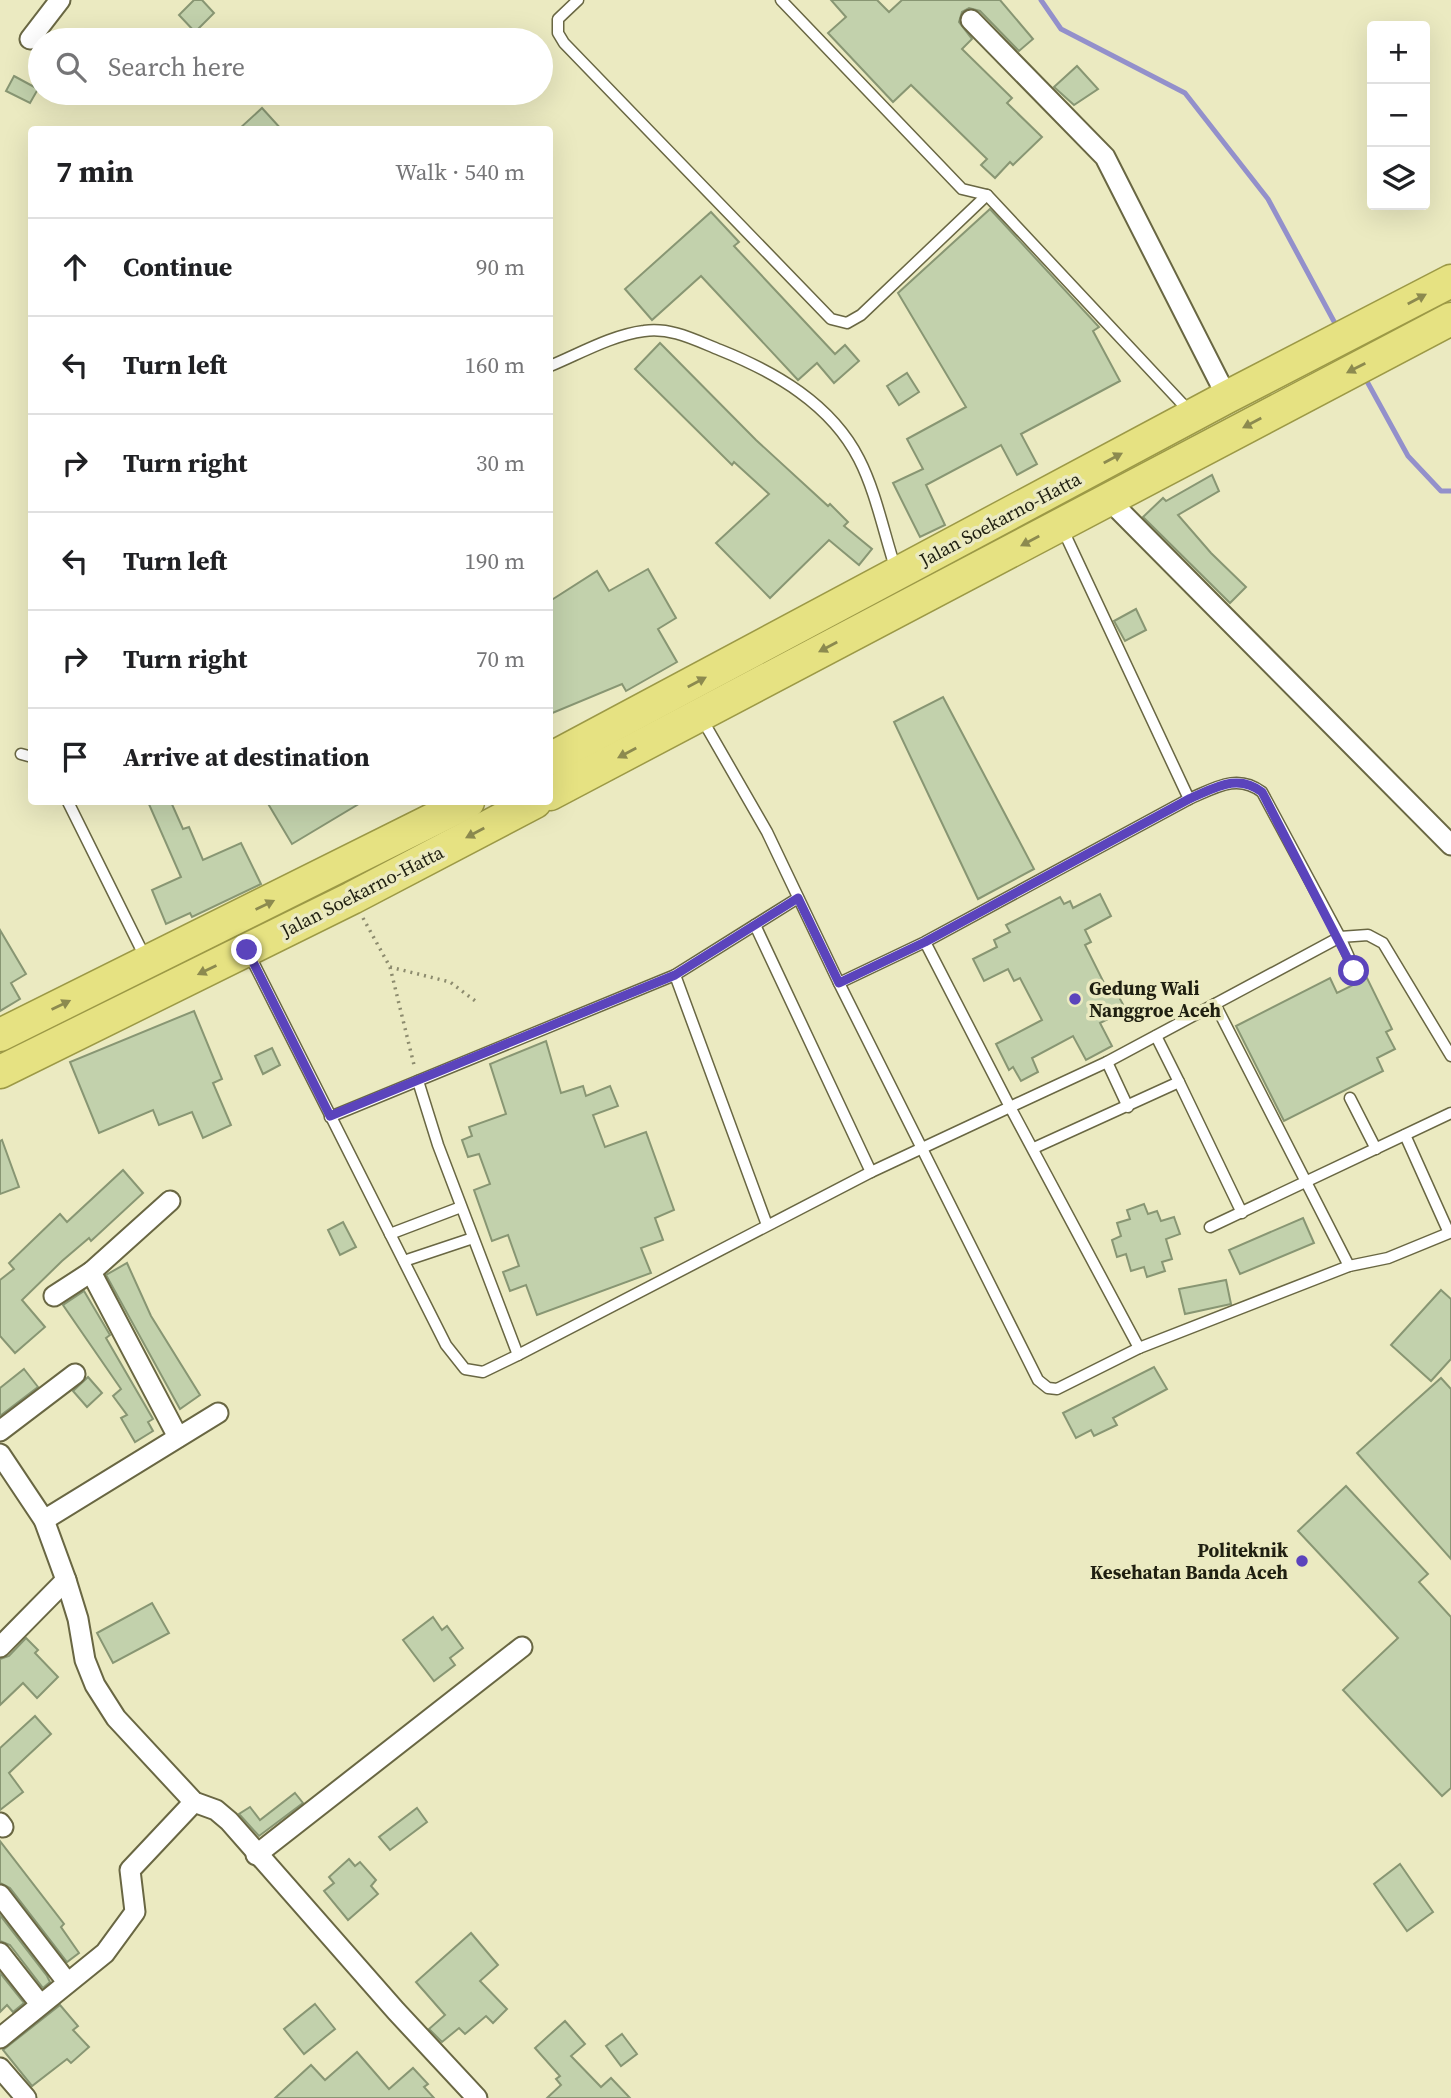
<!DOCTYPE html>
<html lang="en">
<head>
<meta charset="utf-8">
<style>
  :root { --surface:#fff; --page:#f2f2f2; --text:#202124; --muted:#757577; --line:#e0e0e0 }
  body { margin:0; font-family:"Source Serif 4",serif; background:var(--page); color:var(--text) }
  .controls { position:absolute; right:21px; top:21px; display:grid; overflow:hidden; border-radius:7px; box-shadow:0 7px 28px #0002 }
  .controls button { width:63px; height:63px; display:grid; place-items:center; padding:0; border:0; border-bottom:2px solid var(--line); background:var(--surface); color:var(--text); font:35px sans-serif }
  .stop { position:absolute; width:21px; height:21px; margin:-16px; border:5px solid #5b44bc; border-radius:50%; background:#fff }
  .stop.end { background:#5b44bc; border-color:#fff; box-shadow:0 2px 7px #0008 }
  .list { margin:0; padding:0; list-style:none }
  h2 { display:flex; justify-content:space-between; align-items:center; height:91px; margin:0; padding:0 28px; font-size:30px }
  h2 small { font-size:23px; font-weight:400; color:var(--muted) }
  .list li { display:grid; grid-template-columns:46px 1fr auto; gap:21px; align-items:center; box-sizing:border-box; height:98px; padding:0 28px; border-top:2px solid var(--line) }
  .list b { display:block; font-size:26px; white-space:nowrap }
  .list em { font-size:23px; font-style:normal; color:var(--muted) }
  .icon { flex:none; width:38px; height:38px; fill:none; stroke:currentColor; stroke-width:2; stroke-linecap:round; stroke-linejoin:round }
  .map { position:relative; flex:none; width:1451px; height:2098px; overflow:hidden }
  .search { position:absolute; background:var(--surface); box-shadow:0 7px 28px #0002; left:28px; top:28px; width:525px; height:77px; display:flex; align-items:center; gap:18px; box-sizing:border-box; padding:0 24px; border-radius:38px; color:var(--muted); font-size:26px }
  .panel { position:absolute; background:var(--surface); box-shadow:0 7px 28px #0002; left:28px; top:126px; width:525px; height:679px; border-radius:7px }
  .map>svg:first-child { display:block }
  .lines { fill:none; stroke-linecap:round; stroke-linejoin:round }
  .stream { stroke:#9390cb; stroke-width:5 }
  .building { fill:#c2d1ac; stroke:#889673; stroke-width:2 }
  .service-casing { stroke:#696743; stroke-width:13 }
  .minor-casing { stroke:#696743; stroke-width:23 }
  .trunk-casing { stroke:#9c9946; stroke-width:35 }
  .path { stroke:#8c8b6e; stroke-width:3.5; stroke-dasharray:2 5; stroke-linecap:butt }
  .service { stroke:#fff; stroke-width:10 }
  .minor { stroke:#fff; stroke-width:19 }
  .trunk { stroke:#e6e282; stroke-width:32 }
  .oneway { fill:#8c8a4f }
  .route { stroke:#5b44bc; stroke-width:9 }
  .poi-dot { fill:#5b44bc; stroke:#ebeac1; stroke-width:2.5 }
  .labels { text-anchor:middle; stroke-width:7; stroke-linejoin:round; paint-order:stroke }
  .street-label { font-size:19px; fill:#1f1f10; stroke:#ebeac1 }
  .poi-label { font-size:19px; font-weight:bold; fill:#1f1f10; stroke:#ebeac1; text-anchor:start }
</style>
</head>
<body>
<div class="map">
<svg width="1451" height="2098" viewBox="0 0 1451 2098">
  <rect width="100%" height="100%" fill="#ebeac1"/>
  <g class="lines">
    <!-- stream -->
    <g class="stream">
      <path d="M 1041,0 L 1061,29 L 1185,93 L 1268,199 L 1337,327"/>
      <path d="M 1364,376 L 1408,456 L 1441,491 L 1451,491"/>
    </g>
  </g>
  <!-- building -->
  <g class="building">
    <path d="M 194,0 L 202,0 L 214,13 L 195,32 L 179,15 Z"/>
    <path d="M 831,0 L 877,0 L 889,12 L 902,0 L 1000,0 L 1033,39 L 1019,51 L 980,11 L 969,8 L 962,12 L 959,22 L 972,39 L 962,49 L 1012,98 L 1007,103 L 1042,137 L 1013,165 L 1010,162 L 995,178 L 981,165 L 987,159 L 911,85 L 893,102 L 828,33 L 846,17 Z"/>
    <path d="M 1077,66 L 1098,89 L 1074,105 L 1054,87 Z"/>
    <path d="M 14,76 L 38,89 L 30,103 L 6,91 Z"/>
    <path d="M 262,108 L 282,130 L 238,130 Z"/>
    <path d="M 990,209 L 1099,327 L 1093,331 L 1120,381 L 1021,434 L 1037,464 L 1017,475 L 1001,445 L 926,485 L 945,525 L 920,537 L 893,483 L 923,469 L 907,439 L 966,407 L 898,293 Z"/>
    <path d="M 711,212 L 739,242 L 734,246 L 835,354 L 845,345 L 859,361 L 834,383 L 817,363 L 798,380 L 701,276 L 652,320 L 625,289 Z"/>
    <path d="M 660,343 L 756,440 L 828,506 L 830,504 L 848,522 L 844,526 L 872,549 L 859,565 L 829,540 L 770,598 L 716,543 L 769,494 L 734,462 L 732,465 L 635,369 Z"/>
    <path d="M 907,373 L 919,392 L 899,405 L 887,386 Z"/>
    <path d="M 1212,475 L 1219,491 L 1178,515 L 1211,553 L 1246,587 L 1230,603 L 1143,517 L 1163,498 L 1166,501 Z"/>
    <path d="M 648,569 L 676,618 L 658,629 L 677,662 L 626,691 L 622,684 L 550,714 L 550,601 L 597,571 L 609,591 Z"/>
    <path d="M 1136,609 L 1146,630 L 1125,641 L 1114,621 Z"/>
    <path d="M 943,697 L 1034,869 L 978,899 L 894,722 Z"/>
    <path d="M 148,802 L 171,802 L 183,829 L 189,827 L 203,860 L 241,843 L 261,884 L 192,917 L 190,913 L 166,924 L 152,890 L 181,877 Z"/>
    <path d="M 267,802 L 362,802 L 292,844 Z"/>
    <path d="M 1100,894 L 1111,916 L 1085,930 L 1091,942 L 1085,945 L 1106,987 L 1112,984 L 1126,1010 L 1100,1023 L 1112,1046 L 1086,1060 L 1073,1036 L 1032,1058 L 1038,1072 L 1021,1081 L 1013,1067 L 1009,1070 L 996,1044 L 1042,1020 L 1020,978 L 1014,981 L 1008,969 L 984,981 L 973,959 L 997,947 L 994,940 L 1010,932 L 1006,925 L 1060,897 L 1064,904 L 1070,901 L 1073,908 Z"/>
    <path d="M 0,930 L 26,974 L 11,983 L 20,999 L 0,1011 Z"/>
    <path d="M 1330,978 L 1337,993 L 1367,978 L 1392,1029 L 1386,1032 L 1395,1049 L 1377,1058 L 1383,1071 L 1284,1121 L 1236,1026 Z"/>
    <path d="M 194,1011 L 222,1079 L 213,1083 L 231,1125 L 203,1138 L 192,1112 L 159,1125 L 153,1110 L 99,1133 L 70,1062 Z"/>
    <path d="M 546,1041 L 561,1093 L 583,1086 L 586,1096 L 610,1086 L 618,1106 L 593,1115 L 605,1147 L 646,1132 L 674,1210 L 655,1218 L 663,1240 L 641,1248 L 651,1273 L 537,1315 L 526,1285 L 510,1291 L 503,1272 L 519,1266 L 508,1235 L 492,1241 L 474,1190 L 490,1184 L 479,1154 L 468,1157 L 462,1140 L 472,1136 L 469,1127 L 506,1114 L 490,1064 Z"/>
    <path d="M 272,1048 L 280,1065 L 263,1074 L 255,1056 Z"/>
    <path d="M 2,1140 L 19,1187 L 0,1194 L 0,1141 Z"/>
    <path d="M 123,1170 L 143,1193 L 91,1241 L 89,1238 L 62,1261 L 22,1300 L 45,1327 L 15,1353 L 0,1336 L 0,1280 L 14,1269 L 9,1263 L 60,1214 L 67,1222 Z"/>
    <path d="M 1144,1204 L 1148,1214 L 1157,1211 L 1161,1221 L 1174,1217 L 1180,1234 L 1166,1239 L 1172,1259 L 1162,1262 L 1165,1271 L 1147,1277 L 1144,1267 L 1131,1271 L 1126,1254 L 1117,1257 L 1112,1240 L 1121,1236 L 1117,1223 L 1130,1219 L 1127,1210 Z"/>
    <path d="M 1303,1218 L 1314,1243 L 1240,1274 L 1229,1250 Z"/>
    <path d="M 343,1222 L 356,1247 L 340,1255 L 328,1230 Z"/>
    <path d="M 127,1263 L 151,1316 L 200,1395 L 180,1409 L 106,1275 Z"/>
    <path d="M 1226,1280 L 1231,1304 L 1185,1314 L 1179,1289 Z"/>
    <path d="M 1441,1290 L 1451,1299 L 1451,1359 L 1431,1381 L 1391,1345 Z"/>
    <path d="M 84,1291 L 110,1335 L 106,1338 L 153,1419 L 148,1422 L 153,1431 L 135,1442 L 121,1418 L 127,1415 L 113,1396 L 121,1389 L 63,1305 Z"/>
    <path d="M 1154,1367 L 1167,1389 L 1113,1418 L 1117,1425 L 1094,1436 L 1091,1430 L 1076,1438 L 1063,1413 Z"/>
    <path d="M 24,1369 L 38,1387 L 0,1416 L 0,1388 Z"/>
    <path d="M 88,1377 L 102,1393 L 87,1407 L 73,1391 Z"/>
    <path d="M 1441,1378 L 1451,1389 L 1451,1559 L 1357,1453 Z"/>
    <path d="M 1346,1486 L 1428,1574 L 1419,1582 L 1451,1617 L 1451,1788 L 1442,1796 L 1343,1690 L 1398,1638 L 1298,1531 Z"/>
    <path d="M 152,1603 L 169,1633 L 113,1663 L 97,1633 Z"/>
    <path d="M 433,1617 L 442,1630 L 447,1626 L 463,1648 L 450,1658 L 455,1665 L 434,1681 L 403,1640 Z"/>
    <path d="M 26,1638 L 38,1650 L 35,1653 L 58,1677 L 37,1698 L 23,1683 L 0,1705 L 0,1659 L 9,1656 Z"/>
    <path d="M 35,1716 L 51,1734 L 9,1773 L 23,1792 L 0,1810 L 0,1748 Z"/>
    <path d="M 295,1793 L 303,1803 L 259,1836 L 239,1814 L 250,1807 L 260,1820 Z"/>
    <path d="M 417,1808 L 427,1822 L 390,1850 L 379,1837 Z"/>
    <path d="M 0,1841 L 64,1924 L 61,1927 L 79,1953 L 67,1962 L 10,1888 L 0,1883 Z"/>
    <path d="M 349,1859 L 355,1866 L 360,1862 L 376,1880 L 371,1886 L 378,1894 L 348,1920 L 324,1891 L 334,1883 L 329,1877 Z"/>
    <path d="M 1400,1864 L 1433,1912 L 1407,1931 L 1374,1884 Z"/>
    <path d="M 0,1915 L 47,1976 L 50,1982 L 43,1988 L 10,1945 L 0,1941 Z"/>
    <path d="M 471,1933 L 498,1965 L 480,1981 L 507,2009 L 493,2023 L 486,2016 L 465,2034 L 459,2028 L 442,2042 L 429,2029 L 445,2015 L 416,1982 Z"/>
    <path d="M 0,1973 L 24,2003 L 13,2012 L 7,2005 L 0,2012 Z"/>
    <path d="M 315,2004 L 335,2029 L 304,2054 L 284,2029 Z"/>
    <path d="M 60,2005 L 78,2026 L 73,2030 L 89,2047 L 71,2063 L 67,2059 L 32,2086 L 3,2050 Z"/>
    <path d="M 565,2021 L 585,2044 L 571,2056 L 601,2087 L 611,2078 L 630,2098 L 547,2098 L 561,2085 L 556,2079 L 560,2076 L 535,2048 Z"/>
    <path d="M 622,2034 L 637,2054 L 621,2066 L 606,2046 Z"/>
    <path d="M 357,2052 L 389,2089 L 413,2068 L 428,2084 L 424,2087 L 434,2098 L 275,2098 L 311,2065 L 325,2080 Z"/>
  </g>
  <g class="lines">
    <!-- service casing -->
    <g class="service-casing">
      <g id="service">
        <path d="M 578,0 L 558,19 L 558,33 L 564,43 L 831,319 L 847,323 L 861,315 L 987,195"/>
        <path d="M 781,0 L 962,189 L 987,195 L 1190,412"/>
        <path d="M 550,366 C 579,354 612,335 644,331 C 671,327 695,340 720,350 C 775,372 831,404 859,459 C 876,492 884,534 896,570"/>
        <path d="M 1063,530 L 1189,799"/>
        <path d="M 702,719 L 767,832 L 839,983 L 925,942 L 1189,799 C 1215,788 1237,773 1262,792 L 1340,937 L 1107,1062 L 1010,1107 L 925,942"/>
        <path d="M 21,754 L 32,757"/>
        <path d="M 68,802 L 146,959"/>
        <path d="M 755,925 L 871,1172"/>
        <path d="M 249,954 L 446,1345 L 465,1369 L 483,1372 L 518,1355 L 871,1172 L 1010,1107 L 1139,1348"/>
        <path d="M 1355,971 L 1340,937 L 1368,935 L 1383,943 L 1451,1056"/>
        <path d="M 675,975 L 767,1225"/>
        <path d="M 839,983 L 1038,1380 L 1048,1388 L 1057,1389 L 1139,1348 L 1349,1266 L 1215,1004"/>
        <path d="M 1107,1062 L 1128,1107"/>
        <path d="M 418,1081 L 438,1145 L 518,1355"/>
        <path d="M 1179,1082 L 1242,1213"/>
        <path d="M 1350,1098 L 1376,1149"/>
        <path d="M 330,1117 L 675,975 L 798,898"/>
        <path d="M 1034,1148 L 1179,1082 L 1156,1036"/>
        <path d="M 1210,1227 L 1451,1113"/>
        <path d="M 390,1234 L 461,1207"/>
        <path d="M 404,1261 L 473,1238"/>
        <path d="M 1349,1266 L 1388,1258 L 1449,1233 L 1405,1135"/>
      </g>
    </g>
    <!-- minor casing -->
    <g class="minor-casing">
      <g id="minor">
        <path d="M 971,20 L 1105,157 L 1227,397"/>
        <path d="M 30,39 L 60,0"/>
        <path d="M 1108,499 L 1451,845"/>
        <path d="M 91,1272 L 178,1437"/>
        <path d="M 54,1296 L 91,1272 L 170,1201"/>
        <path d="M 0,1431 L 75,1374"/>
        <path d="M 0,1454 L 44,1520 L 66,1580 L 78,1619 L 85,1660 L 95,1685 L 116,1718 L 194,1802 L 216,1810 L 229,1821 L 396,2011 L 477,2098"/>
        <path d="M 44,1520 L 218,1413"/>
        <path d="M 0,1647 L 66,1580"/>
        <path d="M 0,1823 L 3,1827"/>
        <path d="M 256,1855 L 522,1647"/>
        <path d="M 0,1895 L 67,1982"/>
        <path d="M 0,1953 L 40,2004"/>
        <path d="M 0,2038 L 105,1953 L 135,1912 L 130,1870 L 194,1802"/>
        <path d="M 0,2068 L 26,2098"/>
      </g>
    </g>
    <!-- trunk casing -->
    <g class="trunk-casing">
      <g id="trunk">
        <path d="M 550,759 L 1227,397 L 1451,281"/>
        <path d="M 550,794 L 1451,319"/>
        <path d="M 0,1035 L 468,802"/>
        <path d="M 0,1072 L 352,898 L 535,802"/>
      </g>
    </g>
    <!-- path -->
    <g class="path">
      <path d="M 363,918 L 390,967 L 415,1069"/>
      <path d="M 390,967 L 450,982 L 478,1003"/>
    </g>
    <!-- service -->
    <use href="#service" class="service"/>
    <!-- minor -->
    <use href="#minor" class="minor"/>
    <!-- trunk -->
    <use href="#trunk" class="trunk"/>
  </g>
  <!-- one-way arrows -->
  <defs><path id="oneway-solid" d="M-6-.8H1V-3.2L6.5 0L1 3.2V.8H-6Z" transform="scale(1.75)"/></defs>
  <g class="oneway">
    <use href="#oneway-solid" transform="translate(1417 299) rotate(-28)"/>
    <use href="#oneway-solid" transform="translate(1356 368) rotate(153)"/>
    <use href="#oneway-solid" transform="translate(1252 423) rotate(152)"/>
    <use href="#oneway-solid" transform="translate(1113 458) rotate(-28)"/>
    <use href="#oneway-solid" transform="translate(1030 541) rotate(152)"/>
    <use href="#oneway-solid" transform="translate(828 647) rotate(152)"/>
    <use href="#oneway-solid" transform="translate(697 682) rotate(-28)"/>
    <use href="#oneway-solid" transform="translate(627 753) rotate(152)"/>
    <use href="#oneway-solid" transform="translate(475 833) rotate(152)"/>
    <use href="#oneway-solid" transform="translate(265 905) rotate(-26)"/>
    <use href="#oneway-solid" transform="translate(207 970) rotate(154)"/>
    <use href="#oneway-solid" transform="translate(61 1005) rotate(-26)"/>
  </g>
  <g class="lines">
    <!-- route -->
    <path class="route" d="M 247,950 L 330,1116 L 675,975 L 798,898 L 839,983 L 925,942 L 1189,799 C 1215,788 1237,773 1262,792 L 1354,971"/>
  </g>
  <!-- markers -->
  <g class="poi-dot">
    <circle cx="1075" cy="999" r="7"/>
    <circle cx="1302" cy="1561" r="7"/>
  </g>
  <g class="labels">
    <!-- street labels -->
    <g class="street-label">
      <text transform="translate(1000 519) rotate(-28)" y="7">Jalan Soekarno-Hatta</text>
      <text transform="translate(362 891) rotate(-27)" y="7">Jalan Soekarno-Hatta</text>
    </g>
    <!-- poi labels -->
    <g class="poi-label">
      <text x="1089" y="995">Gedung Wali<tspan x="1089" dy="22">Nanggroe Aceh</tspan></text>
      <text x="1288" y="1557" text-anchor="end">Politeknik<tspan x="1288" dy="22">Kesehatan Banda Aceh</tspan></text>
    </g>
  </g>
</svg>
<div class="controls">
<button>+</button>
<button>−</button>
<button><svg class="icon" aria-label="layers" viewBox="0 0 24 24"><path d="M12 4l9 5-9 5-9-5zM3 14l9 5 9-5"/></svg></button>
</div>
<div class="stop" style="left:1354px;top:971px"></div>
<div class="stop end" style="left:247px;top:950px"></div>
<div class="search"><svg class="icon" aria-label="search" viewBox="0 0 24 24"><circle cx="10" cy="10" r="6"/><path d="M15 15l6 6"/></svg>Search here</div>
<section class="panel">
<h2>7 min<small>Walk · 540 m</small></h2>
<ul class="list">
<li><svg class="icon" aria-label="ahead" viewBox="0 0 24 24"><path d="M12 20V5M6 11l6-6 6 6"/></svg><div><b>Continue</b></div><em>90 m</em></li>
<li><svg class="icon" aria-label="left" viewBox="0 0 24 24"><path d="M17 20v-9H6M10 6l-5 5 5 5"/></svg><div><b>Turn left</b></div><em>160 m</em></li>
<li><svg class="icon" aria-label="right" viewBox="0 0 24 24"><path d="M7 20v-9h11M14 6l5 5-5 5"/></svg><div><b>Turn right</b></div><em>30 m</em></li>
<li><svg class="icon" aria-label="left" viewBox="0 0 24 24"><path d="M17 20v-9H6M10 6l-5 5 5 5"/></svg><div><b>Turn left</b></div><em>190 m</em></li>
<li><svg class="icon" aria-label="right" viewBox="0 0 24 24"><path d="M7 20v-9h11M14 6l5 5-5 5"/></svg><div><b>Turn right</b></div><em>70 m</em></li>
<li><svg class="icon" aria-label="arrive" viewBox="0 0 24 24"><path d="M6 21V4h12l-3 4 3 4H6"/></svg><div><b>Arrive at destination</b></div></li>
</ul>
</section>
</div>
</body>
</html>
